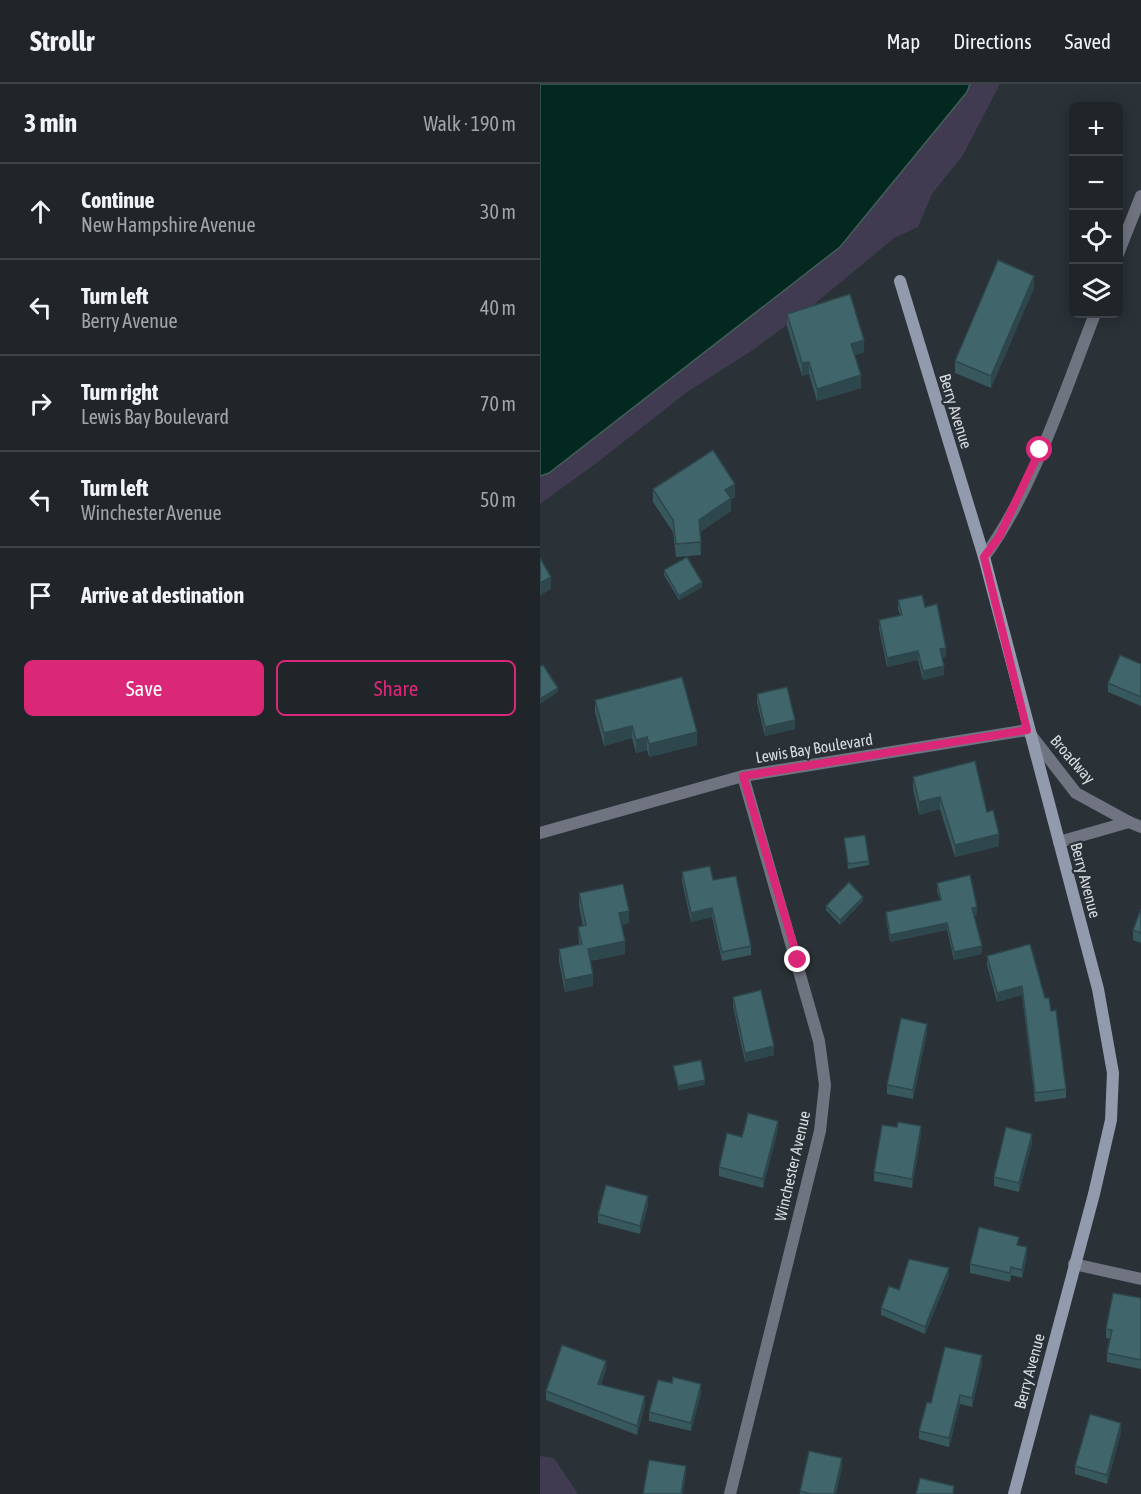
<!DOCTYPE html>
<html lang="en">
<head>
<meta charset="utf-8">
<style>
  :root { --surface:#202529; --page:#282d31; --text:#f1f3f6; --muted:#a2a5a8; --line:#3d4246; --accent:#db2777 }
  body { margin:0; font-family:"Asap Condensed",sans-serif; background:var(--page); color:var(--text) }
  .controls { position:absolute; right:18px; top:18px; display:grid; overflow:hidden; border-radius:9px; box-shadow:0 3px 15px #0003 }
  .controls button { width:54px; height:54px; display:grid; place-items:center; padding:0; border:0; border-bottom:2px solid var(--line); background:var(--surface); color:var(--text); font:30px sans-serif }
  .stop { position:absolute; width:18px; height:18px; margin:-14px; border:4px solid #db2777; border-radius:50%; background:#fff }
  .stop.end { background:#db2777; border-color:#fff; box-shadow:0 2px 6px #0008 }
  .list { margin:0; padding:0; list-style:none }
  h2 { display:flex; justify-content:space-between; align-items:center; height:78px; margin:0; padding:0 24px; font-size:26px }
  h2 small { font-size:20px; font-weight:400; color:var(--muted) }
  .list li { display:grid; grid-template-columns:39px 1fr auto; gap:18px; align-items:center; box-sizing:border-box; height:96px; padding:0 24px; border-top:2px solid var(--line) }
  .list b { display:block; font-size:22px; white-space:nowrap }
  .list p { margin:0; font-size:20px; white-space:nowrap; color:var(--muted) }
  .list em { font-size:20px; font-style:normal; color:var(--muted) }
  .actions { display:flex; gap:12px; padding:18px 24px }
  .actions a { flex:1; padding:14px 0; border:2px solid var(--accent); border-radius:9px; text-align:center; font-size:21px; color:var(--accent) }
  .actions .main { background:var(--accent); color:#fff }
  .icon { flex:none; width:33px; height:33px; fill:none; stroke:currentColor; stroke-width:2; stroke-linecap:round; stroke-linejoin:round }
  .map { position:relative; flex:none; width:601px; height:1410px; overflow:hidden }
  header { display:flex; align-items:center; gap:36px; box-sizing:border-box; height:84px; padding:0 30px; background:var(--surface); border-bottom:2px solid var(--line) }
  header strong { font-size:28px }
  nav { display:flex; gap:33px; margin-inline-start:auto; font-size:21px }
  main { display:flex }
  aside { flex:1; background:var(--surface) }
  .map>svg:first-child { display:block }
  .green { fill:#403b50 }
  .water { fill:#022820; stroke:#425e59; stroke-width:1.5 }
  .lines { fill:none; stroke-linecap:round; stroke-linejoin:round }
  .street { stroke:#6f7480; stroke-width:12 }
  .secondary { stroke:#929bae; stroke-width:12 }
  .wall { fill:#37585d }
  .shaded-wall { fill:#2d474c }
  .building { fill:#40666c; stroke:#2d474c; stroke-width:1.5 }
  .route { stroke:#db2777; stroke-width:8 }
  .labels { text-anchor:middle; stroke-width:4.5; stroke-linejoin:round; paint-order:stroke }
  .street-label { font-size:16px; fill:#d7dcdf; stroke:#2a3137 }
</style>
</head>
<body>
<header>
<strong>Strollr</strong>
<nav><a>Map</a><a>Directions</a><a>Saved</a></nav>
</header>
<main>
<aside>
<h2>3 min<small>Walk · 190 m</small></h2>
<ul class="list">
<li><svg class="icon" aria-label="ahead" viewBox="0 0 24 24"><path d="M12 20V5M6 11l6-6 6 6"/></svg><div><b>Continue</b><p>New Hampshire Avenue</p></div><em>30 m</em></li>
<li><svg class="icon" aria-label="left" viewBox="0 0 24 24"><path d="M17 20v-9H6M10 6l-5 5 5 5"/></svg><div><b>Turn left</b><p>Berry Avenue</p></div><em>40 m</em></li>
<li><svg class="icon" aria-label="right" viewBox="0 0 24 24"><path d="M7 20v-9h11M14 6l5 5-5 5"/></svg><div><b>Turn right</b><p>Lewis Bay Boulevard</p></div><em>70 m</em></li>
<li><svg class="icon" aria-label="left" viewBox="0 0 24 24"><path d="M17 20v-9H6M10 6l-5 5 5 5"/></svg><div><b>Turn left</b><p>Winchester Avenue</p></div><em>50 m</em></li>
<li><svg class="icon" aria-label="arrive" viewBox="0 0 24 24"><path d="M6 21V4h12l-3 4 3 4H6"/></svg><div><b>Arrive at destination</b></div></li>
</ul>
<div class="actions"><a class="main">Save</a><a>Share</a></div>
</aside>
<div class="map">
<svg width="601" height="1410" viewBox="0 0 601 1410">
  <rect width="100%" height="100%" fill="#2a3137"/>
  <!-- green -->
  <g class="green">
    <path d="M 367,0 L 460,0 L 423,71 L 392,110 L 378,143 L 354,154 L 271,223 L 213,266 L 147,308 L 58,378 L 0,420 L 0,333 Z"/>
    <path d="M 0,1372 L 14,1374 L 38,1410 L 0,1410 Z"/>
  </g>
  <!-- water -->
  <path class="water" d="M 0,0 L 430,0 L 427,8 L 300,163 L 9,389 L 0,392 Z"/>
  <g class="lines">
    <!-- street -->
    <g class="street">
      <path d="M 578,170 L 601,112"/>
      <path d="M 444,473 C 492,409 525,306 555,230"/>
      <path d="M 0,749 L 203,692 L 487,646 L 536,709 L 589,738"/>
      <path d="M 519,758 L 589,738 L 601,743"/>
      <path d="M 534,1180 L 601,1195"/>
      <path d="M 190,1410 L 280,1047 L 285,1001 L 279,957 L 203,692"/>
    </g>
    <!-- secondary -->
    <path class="secondary" d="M 360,197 L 444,473 L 558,905 L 573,989 L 571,1036 L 554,1110 L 474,1410"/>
  </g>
  <!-- wall -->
  <g class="wall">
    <path d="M 494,204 L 451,304 L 415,289 L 415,277 Z"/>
    <path d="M 247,230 L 324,268 L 315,271 L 321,304 L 277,317 L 269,290 L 262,292 L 247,242 Z"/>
    <path d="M 113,405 L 195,413 L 191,415 L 191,427 L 160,448 L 161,471 L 136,473 L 133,448 L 113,418 Z"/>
    <path d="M 124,486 L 162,503 L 139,516 L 124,491 Z"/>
    <path d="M 358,516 L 385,523 L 406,572 L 402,574 L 404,591 L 383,596 L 378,576 L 347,583 L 339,545 L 339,536 L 360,531 L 358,525 Z"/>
    <path d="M 601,580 L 601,622 L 568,608 L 568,599 Z"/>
    <path d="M 217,610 L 255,645 L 225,652 L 217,619 Z"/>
    <path d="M 55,616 L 157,661 L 109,673 L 107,666 L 96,669 L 92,654 L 64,662 L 55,628 Z"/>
    <path d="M 373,693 L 447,728 L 459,762 L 415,773 L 400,725 L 379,731 L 373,705 Z"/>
    <path d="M 304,754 L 329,777 L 329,781 L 308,785 Z"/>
    <path d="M 142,788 L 173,796 L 211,862 L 211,871 L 182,877 L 172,833 L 151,838 L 142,797 Z"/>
    <path d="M 397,799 L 437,831 L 434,832 L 442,870 L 414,876 L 407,846 L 350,858 L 346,835 L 346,828 L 400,816 L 397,807 Z"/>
    <path d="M 39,809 L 89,839 L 82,841 L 85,870 L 50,877 L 53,902 L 25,908 L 19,877 L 19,865 L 39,860 L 38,843 L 43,842 L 39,822 Z"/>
    <path d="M 323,817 L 300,841 L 286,826 L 286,822 Z"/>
    <path d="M 601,825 L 601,859 L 593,856 L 593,846 Z"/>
    <path d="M 447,872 L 505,914 L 511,927 L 526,1005 L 526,1014 L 495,1018 L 482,911 L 457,918 L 447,881 Z"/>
    <path d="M 193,913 L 234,971 L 205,978 L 193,922 Z"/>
    <path d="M 387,949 L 373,1015 L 347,1010 L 347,1001 Z"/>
    <path d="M 238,1045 L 223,1104 L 179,1092 L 179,1083 Z"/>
    <path d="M 381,1051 L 372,1104 L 334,1097 L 334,1088 Z"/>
    <path d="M 492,1059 L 479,1108 L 454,1102 L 454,1093 Z"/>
    <path d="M 108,1121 L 100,1150 L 58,1139 L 58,1130 Z"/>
    <path d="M 479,1161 L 487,1172 L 482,1194 L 471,1191 L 470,1198 L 430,1189 L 430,1180 Z"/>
    <path d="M 409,1191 L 385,1250 L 341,1231 L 341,1224 L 359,1206 Z"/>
    <path d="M 601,1214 L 601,1285 L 567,1278 L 567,1269 L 570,1255 L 566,1254 L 566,1245 Z"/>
    <path d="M 442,1280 L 432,1323 L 420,1320 L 409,1363 L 379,1355 L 379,1347 L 391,1319 Z"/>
    <path d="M 66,1285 L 61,1301 L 105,1321 L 97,1351 L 6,1316 L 6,1307 Z"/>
    <path d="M 161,1309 L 151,1347 L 109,1337 L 109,1328 Z"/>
    <path d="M 581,1348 L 567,1400 L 535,1390 L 535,1382 Z"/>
    <path d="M 302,1383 L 296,1410 L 260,1410 L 260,1407 Z"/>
  </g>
  <!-- shaded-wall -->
  <g class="shaded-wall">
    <path d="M 494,192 L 494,204 L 451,304 L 451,292 Z"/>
    <path d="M 324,256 L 324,268 L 311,272 L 311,260 Z"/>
    <path d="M 269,278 L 269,290 L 262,292 L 262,279 Z"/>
    <path d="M 321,291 L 321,304 L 277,317 L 277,305 Z"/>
    <path d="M 195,400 L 195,413 L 191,415 L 191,427 L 159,448 L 159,436 L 185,406 Z"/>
    <path d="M 11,493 L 11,505 L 0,512 L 0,499 Z"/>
    <path d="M 162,498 L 162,503 L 139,516 L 139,512 Z"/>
    <path d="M 406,564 L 406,572 L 400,574 L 400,565 Z"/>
    <path d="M 378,567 L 378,576 L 347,583 L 347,574 Z"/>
    <path d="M 404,582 L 404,591 L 383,596 L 383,587 Z"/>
    <path d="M 18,604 L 18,608 L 0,620 L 0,615 Z"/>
    <path d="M 255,636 L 255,645 L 225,652 L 225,643 Z"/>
    <path d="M 92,642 L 92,654 L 64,662 L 64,649 Z"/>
    <path d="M 157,648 L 157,661 L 109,673 L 109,660 Z"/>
    <path d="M 107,653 L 107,666 L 96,669 L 96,656 Z"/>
    <path d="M 400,713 L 400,725 L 379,731 L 379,718 Z"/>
    <path d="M 459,750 L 459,762 L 415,773 L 415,761 Z"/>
    <path d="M 323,813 L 323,817 L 300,841 L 300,836 Z"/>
    <path d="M 437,823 L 437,831 L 432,832 L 432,824 Z"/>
    <path d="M 172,824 L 172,833 L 151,838 L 151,829 Z"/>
    <path d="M 89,827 L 89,839 L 79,841 L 79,829 Z"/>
    <path d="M 407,839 L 407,846 L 350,858 L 350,851 Z"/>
    <path d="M 85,857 L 85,870 L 48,877 L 48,865 Z"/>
    <path d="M 442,862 L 442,870 L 414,876 L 414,868 Z"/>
    <path d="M 53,890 L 53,902 L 25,908 L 25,896 Z"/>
    <path d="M 482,902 L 482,911 L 457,918 L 457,909 Z"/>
    <path d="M 387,940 L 387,949 L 373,1015 L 373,1006 Z"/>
    <path d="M 234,962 L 234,971 L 205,978 L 205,969 Z"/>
    <path d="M 165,996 L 165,1001 L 138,1007 L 138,1002 Z"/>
    <path d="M 238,1037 L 238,1045 L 223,1104 L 223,1095 Z"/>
    <path d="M 381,1042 L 381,1051 L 372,1104 L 372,1095 Z"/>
    <path d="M 492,1050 L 492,1059 L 479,1108 L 479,1099 Z"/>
    <path d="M 108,1112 L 108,1121 L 100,1150 L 100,1142 Z"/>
    <path d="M 487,1163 L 487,1172 L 482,1194 L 482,1186 Z"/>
    <path d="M 409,1184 L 409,1191 L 385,1250 L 385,1243 Z"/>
    <path d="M 442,1271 L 442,1280 L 432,1323 L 432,1314 Z"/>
    <path d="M 66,1277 L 66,1285 L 58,1309 L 58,1300 Z"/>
    <path d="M 161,1300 L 161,1309 L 151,1347 L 151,1339 Z"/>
    <path d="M 420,1311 L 420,1320 L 409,1363 L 409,1354 Z"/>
    <path d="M 105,1312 L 105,1321 L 97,1351 L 97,1342 Z"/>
    <path d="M 581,1339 L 581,1348 L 567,1400 L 567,1391 Z"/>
    <path d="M 302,1374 L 302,1383 L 296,1410 L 294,1410 Z"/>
    <path d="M 146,1382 L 146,1390 L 143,1410 L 141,1410 Z"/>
  </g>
  <!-- building -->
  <g class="building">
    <path d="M 458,176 L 494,192 L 451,292 L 415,277 Z"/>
    <path d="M 310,210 L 324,256 L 311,260 L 321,291 L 277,305 L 269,278 L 262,279 L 247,230 Z"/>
    <path d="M 173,366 L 195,400 L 185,406 L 191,414 L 159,436 L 161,458 L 136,460 L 133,436 L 113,405 Z"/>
    <path d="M 147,473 L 162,498 L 139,512 L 124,486 Z"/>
    <path d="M 0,474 L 11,493 L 0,499 Z"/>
    <path d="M 382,511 L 385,523 L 397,520 L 406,564 L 400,565 L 404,582 L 383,587 L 378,567 L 347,574 L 339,536 L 362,531 L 358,516 Z"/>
    <path d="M 580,571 L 601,580 L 601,613 L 568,599 Z"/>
    <path d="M 3,581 L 18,604 L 0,615 L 0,583 Z"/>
    <path d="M 142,593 L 157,648 L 109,660 L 107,653 L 96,656 L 92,642 L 64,649 L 55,616 Z"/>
    <path d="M 247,603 L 255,636 L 225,643 L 217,610 Z"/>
    <path d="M 435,677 L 447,728 L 453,726 L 459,750 L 415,761 L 400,713 L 379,718 L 373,693 Z"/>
    <path d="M 325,751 L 329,777 L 308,780 L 304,754 Z"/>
    <path d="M 170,782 L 173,796 L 196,792 L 211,862 L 182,868 L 172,824 L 151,829 L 142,788 Z"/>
    <path d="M 430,791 L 437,823 L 432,824 L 442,862 L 414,868 L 407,839 L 350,851 L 346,828 L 401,816 L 397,799 Z"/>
    <path d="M 309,798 L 323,813 L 300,836 L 286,822 Z"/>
    <path d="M 83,800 L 89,827 L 79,829 L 85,857 L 48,865 L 53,890 L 25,896 L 19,865 L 42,860 L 38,843 L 46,841 L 39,809 Z"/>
    <path d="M 601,825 L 601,849 L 593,846 Z"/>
    <path d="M 490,860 L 505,914 L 509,914 L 511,927 L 516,926 L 526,1005 L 495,1009 L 482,902 L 457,909 L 447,872 Z"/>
    <path d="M 221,906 L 234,962 L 205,969 L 193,913 Z"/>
    <path d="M 361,934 L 387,940 L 373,1006 L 347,1001 Z"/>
    <path d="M 161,976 L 165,996 L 138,1002 L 133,982 Z"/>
    <path d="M 208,1029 L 238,1037 L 223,1095 L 179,1083 L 187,1049 L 202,1053 Z"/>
    <path d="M 358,1038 L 381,1042 L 372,1095 L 334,1088 L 342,1041 L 357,1043 Z"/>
    <path d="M 466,1043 L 492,1050 L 479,1099 L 454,1093 Z"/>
    <path d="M 66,1101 L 108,1112 L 100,1142 L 58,1130 Z"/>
    <path d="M 439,1143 L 479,1153 L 477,1161 L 487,1163 L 482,1186 L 471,1183 L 470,1189 L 430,1180 Z"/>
    <path d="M 369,1175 L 409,1184 L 385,1243 L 341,1224 L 349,1202 L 359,1206 Z"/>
    <path d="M 573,1209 L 601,1214 L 601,1276 L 567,1269 L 572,1246 L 566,1245 Z"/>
    <path d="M 22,1261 L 66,1277 L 58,1300 L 105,1312 L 97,1342 L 6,1307 Z"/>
    <path d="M 405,1263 L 442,1271 L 432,1314 L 420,1311 L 409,1354 L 379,1347 L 387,1318 L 391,1319 Z"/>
    <path d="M 133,1293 L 161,1300 L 151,1339 L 109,1328 L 118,1296 L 132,1299 Z"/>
    <path d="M 550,1330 L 581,1339 L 567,1391 L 535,1382 Z"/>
    <path d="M 269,1367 L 302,1374 L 294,1410 L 271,1410 L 260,1407 Z"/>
    <path d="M 109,1376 L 146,1382 L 141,1410 L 103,1410 Z"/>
    <path d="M 380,1394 L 414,1402 L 413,1410 L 376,1410 Z"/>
  </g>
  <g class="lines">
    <!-- route -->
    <path class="route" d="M 258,876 L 203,692 L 487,646 L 444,473 L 459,453 L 500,366"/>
  </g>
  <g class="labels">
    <!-- street labels -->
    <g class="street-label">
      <text transform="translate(416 327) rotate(73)" y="6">Berry Avenue</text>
      <text transform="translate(274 664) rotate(-9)" y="6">Lewis Bay Boulevard</text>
      <text transform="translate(533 675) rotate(49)" y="6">Broadway</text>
      <text transform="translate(546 796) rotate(75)" y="6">Berry Avenue</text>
      <text transform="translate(252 1082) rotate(-77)" y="6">Winchester Avenue</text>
      <text transform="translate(489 1287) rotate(-75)" y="6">Berry Avenue</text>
    </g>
  </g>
</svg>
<div class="controls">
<button>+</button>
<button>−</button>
<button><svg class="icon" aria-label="locate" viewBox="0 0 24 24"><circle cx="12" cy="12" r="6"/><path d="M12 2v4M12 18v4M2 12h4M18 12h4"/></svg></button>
<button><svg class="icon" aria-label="layers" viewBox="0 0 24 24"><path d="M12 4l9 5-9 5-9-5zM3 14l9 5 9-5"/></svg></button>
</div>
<div class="stop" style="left:500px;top:366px"></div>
<div class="stop end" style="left:258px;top:876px"></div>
</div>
</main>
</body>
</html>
